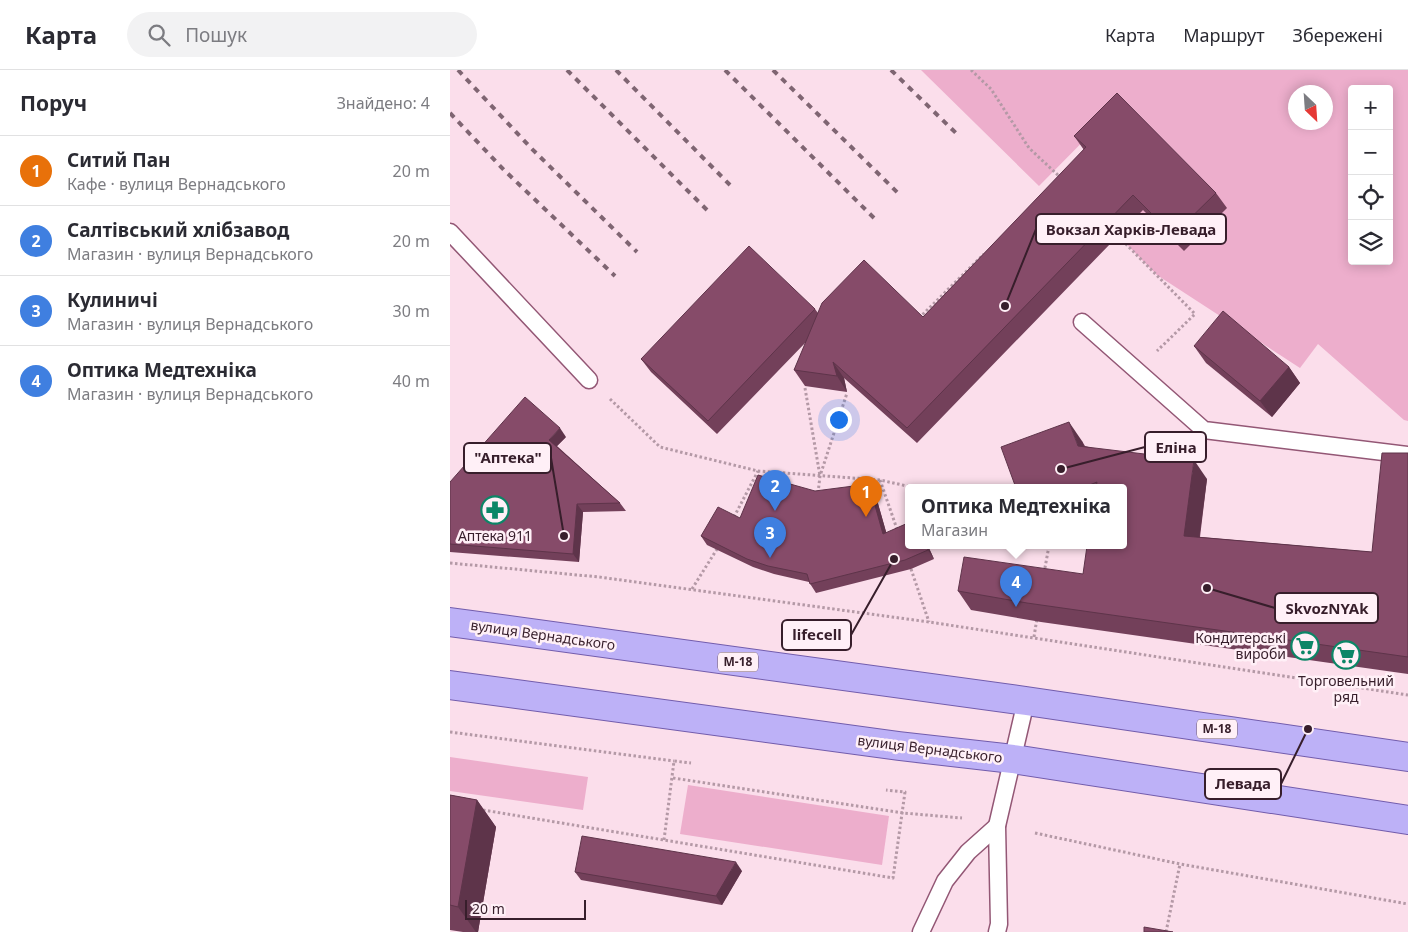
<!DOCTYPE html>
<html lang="uk">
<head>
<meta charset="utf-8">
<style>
  :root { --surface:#fff; --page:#f2f2f3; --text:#2b2b33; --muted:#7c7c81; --line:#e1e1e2; --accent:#1a73e8 }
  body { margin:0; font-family:"Noto Sans",sans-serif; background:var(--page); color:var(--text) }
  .controls { position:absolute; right:15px; top:15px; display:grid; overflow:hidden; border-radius:5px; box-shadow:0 2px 12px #0003 }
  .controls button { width:45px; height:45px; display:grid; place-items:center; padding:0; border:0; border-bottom:1px solid var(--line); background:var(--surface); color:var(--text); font:25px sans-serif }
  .compass { position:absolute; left:838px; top:15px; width:45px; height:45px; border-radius:50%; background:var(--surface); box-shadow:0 2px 12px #0003; rotate:155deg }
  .scale { position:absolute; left:15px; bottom:12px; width:121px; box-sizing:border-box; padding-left:5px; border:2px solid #371e2b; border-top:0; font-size:14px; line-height:18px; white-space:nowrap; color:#371e2b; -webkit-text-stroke:4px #fff0f7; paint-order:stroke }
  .you { position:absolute; left:388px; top:349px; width:18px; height:18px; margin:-12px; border:4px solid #fff; border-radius:50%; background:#1a73e8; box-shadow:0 0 0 8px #1a73e833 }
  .badge { display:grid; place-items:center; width:32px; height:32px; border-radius:50%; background:var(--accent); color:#fff; font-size:16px; font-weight:700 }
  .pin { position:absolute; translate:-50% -41px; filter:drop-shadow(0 1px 2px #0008) }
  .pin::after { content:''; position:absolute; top:26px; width:18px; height:15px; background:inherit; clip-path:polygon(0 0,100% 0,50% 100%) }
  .popup { position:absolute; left:455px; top:414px; width:222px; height:65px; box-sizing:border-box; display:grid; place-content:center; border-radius:5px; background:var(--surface); filter:drop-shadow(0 1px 4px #0005); font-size:16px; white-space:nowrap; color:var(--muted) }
  .popup b { font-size:19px; color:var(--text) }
  .popup::after { content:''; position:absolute; left:50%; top:100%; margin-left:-10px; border:10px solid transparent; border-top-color:var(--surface) }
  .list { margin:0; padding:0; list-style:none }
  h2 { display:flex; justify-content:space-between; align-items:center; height:65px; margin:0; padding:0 20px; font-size:21px }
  h2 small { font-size:16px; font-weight:400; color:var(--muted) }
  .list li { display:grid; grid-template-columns:32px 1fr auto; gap:15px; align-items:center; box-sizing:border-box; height:70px; padding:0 20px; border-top:1px solid var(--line) }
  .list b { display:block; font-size:19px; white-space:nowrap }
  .list p { margin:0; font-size:16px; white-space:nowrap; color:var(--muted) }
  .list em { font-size:16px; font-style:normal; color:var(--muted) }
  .icon { flex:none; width:28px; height:28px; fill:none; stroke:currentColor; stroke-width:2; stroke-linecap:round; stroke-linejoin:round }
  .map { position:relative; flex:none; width:958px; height:862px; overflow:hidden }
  header { display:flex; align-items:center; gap:30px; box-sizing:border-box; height:70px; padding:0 25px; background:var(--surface); border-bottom:1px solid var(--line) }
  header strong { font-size:24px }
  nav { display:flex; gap:28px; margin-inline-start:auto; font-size:18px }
  .search { width:350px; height:45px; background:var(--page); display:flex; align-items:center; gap:12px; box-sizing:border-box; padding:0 18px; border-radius:28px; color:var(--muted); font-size:19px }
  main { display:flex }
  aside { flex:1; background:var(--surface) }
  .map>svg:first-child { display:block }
  .green { fill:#edaecc; fill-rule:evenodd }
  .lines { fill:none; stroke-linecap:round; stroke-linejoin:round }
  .service-casing { stroke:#935775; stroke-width:19 }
  .primary-casing { stroke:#725cac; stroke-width:30 }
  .path { stroke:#b499a6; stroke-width:3; stroke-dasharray:2.5 2.5; stroke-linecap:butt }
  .service { stroke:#fff; stroke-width:16 }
  .primary { stroke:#bdb1f7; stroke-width:28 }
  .rail { stroke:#7f6572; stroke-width:4; stroke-dasharray:6 6; stroke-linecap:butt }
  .wall { fill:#73405a }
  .shaded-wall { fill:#5e344a }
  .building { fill:#864b69; stroke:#5e344a }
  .labels { text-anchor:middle; stroke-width:5; stroke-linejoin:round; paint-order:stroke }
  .shield { fill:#fff0f7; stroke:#735d68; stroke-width:1 }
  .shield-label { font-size:12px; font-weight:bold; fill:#371e2b }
  .poi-label { font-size:14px; fill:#371e2b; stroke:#fff0f7 }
  .street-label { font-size:14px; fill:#371e2b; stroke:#fff0f7 }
  .leader { fill:none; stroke:#371e2b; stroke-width:2 }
  .callout-dot { fill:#371e2b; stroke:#fff0f7; stroke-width:2 }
  .callout { fill:#fff0f7; stroke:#371e2b; stroke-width:2 }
  .callout-label { font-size:15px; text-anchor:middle; font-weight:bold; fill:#371e2b }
</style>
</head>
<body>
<header>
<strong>Карта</strong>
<div class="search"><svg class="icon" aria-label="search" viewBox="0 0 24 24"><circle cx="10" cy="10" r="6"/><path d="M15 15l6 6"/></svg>Пошук</div>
<nav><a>Карта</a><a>Маршрут</a><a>Збережені</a></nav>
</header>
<main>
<aside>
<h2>Поруч<small>Знайдено: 4</small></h2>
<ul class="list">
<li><span class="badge" style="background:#e8710a">1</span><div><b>Ситий Пан</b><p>Кафе · вулиця Вернадського</p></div><em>20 m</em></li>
<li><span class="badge" style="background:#3f7fe0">2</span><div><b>Салтівський хлібзавод</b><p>Магазин · вулиця Вернадського</p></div><em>20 m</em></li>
<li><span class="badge" style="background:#3f7fe0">3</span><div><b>Кулиничі</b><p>Магазин · вулиця Вернадського</p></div><em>30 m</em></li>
<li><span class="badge" style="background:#3f7fe0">4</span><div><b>Оптика Медтехніка</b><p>Магазин · вулиця Вернадського</p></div><em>40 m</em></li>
</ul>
</aside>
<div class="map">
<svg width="958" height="862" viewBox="0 0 958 862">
  <rect width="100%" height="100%" fill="#fbdeeb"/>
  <!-- green -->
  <g class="green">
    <path d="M 471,0 L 958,0 L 958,351 L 954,350 L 868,274 L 850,298 L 707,205 L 615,112 L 672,32 L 589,116 ZM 902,19 L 939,19 L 939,191 L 902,191 ZM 846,22 L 876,22 L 876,52 L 846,52 Z"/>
    <path d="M 0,687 L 138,707 L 133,740 L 0,721 Z"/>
    <path d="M 238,715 L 439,746 L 432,795 L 230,764 Z"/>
  </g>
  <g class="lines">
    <!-- service casing -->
    <g class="service-casing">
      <g id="service">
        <path d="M 0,162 L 139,310"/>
        <path d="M 632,252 L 754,360 L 958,385"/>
        <path d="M 471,862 L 495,811 L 518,782 L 547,756"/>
        <path d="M 547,862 L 549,854 L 547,756 L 576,631"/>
      </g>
    </g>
    <!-- primary casing -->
    <g class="primary-casing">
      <g id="primary">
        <path d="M 0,552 L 576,631 L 958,687"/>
        <path d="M 0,615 L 449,676 L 563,689 L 958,750"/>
      </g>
    </g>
    <!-- path -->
    <g class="path">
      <path d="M 521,0 L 541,19 L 579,78 L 611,108"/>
      <path d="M 665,163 L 745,244 L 707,281"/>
      <path d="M 469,248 L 534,184"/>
      <path d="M 355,318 L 370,406"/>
      <path d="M 160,329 L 210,377 L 308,401 L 430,410 L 466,418"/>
      <path d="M 430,410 L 448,462"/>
      <path d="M 368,423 L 370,406 L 397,323"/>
      <path d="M 284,447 L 308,401"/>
      <path d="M 0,493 L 149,507 L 479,552 L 958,625"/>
      <path d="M 461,499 L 479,552"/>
      <path d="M 594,503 L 599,476"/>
      <path d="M 242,519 L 267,479"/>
      <path d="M 584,567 L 587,548"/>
      <path d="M 0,662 L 224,691"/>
      <path d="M 223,708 L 453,743 L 512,748"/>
      <path d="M 33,740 L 443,808 L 455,722 L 436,720"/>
      <path d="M 585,763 L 730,794 L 958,834"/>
      <path d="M 214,770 L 224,691 L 241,693"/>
      <path d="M 716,862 L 730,794"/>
    </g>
    <!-- service -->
    <use href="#service" class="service"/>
    <!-- primary -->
    <use href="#primary" class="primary"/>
    <!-- rail -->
    <g class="rail">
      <path d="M 8,0 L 81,78 L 187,182"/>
      <path d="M 117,0 L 257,140"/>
      <path d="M 166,0 L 280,115"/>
      <path d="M 275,0 L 426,150"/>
      <path d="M 323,0 L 450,125"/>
      <path d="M 441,0 L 509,66"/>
      <path d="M 0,43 L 54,100 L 165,206"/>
    </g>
  </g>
  <!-- wall -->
  <g class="wall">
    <path d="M 624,66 L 766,123 L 777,138 L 734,181 L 693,140 L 467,373 L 394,308 L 397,322 L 355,316 L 344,300 L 357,271 L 267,364 L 201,302 L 191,289 L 365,239 L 368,243 L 473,247 L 634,80 Z"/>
    <path d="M 744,276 L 839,297 L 850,313 L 822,347 L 756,293 Z"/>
    <path d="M 116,367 L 107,376 L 170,433 L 176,441 L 133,442 L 129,492 L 0,482 L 0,412 Z"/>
    <path d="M 632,371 L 635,376 L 757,409 L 750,467 L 922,482 L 958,383 L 958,604 L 591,552 L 521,540 L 508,521 L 633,504 L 674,418 L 566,418 Z"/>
    <path d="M 365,421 L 425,423 L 436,462 L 458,476 L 478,476 L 484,489 L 461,499 L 366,523 L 359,512 L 324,504 L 303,497 L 257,475 L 251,466 L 290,448 Z"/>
    <path d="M 0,725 L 27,730 L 46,757 L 28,862 L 13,862 L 0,860 Z"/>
    <path d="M 292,801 L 272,835 L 131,810 L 125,802 Z"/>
  </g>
  <!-- shaded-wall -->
  <g class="shaded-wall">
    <path d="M 383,292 L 394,308 L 397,322 L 387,306 Z"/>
    <path d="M 839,297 L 850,313 L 822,347 L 810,331 Z"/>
    <path d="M 619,352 L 632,371 L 641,395 L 628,376 Z"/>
    <path d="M 110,358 L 116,367 L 105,378 L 99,370 Z"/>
    <path d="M 744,390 L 757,409 L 747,485 L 734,466 Z"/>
    <path d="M 419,414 L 425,423 L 439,472 L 433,464 Z"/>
    <path d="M 127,434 L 133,442 L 129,492 L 123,484 Z"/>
    <path d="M 476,476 L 478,476 L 484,489 L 478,480 Z"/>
    <path d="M 27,730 L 46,757 L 28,862 L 26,862 L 8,837 Z"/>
    <path d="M 286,792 L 292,801 L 272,835 L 266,826 Z"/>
  </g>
  <!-- building -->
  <g class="building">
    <path d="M 667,23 L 766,123 L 723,165 L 683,125 L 457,358 L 383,292 L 387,306 L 344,300 L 372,233 L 414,190 L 473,247 L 636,77 L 624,66 Z"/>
    <path d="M 299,176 L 365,239 L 258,351 L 191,289 Z"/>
    <path d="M 773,241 L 839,297 L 810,331 L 744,276 Z"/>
    <path d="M 75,327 L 110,358 L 99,370 L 170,433 L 127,434 L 123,484 L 0,474 L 0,412 Z"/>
    <path d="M 619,352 L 628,376 L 744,390 L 734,466 L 922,482 L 932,383 L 958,383 L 958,587 L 577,533 L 508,521 L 514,487 L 633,504 L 637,476 L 674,476 L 674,418 L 646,418 L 647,412 L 632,418 L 566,418 L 551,377 Z"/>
    <path d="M 308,405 L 365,421 L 419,414 L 433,464 L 458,453 L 458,476 L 476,476 L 478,480 L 455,490 L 360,514 L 357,504 L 318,496 L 297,489 L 251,466 L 268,437 L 290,448 Z"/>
    <path d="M 0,725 L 27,730 L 8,837 L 0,835 Z"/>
    <path d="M 132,766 L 286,792 L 266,826 L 125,802 Z"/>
    <path d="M 694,857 L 723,862 L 694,862 Z"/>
  </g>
  <!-- icons -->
  <defs>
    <g id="pharmacy-ring" transform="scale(1.4375)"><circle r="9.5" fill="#fff0f7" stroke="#0c8667" stroke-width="1.5"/><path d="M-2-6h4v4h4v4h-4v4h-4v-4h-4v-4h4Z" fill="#0c8667"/></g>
    <g id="supermarket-ring" transform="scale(1.4375)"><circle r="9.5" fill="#fff0f7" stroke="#0c8667" stroke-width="1.5"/><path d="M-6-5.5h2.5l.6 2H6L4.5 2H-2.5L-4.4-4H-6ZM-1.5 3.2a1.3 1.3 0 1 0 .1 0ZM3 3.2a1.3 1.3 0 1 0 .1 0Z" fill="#0c8667"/></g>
  </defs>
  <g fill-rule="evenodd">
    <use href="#pharmacy-ring" x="45" y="440"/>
    <use href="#supermarket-ring" x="855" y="576"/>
    <use href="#supermarket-ring" x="896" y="585"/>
  </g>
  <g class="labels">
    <!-- shield labels -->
    <g class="shield">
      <rect x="268" y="582.5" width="40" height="19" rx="4"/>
      <rect x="747" y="649.5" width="40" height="19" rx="4"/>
    </g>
    <g class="shield-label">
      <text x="288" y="596">М-18</text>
      <text x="767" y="663">М-18</text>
    </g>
    <!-- poi labels -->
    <g class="poi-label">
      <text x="45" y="471">Аптека 911</text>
      <text x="836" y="573" text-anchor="end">Кондитерські<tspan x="836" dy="16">вироби</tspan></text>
      <text x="896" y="616">Торговельний<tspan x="896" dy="16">ряд</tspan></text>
    </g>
    <!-- street labels -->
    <g class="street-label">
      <text transform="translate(93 565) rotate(8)" y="5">вулиця Вернадського</text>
      <text transform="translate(480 679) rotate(7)" y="5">вулиця Вернадського</text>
    </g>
  </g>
  <!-- callouts -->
  <path class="leader" d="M555 236L586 159M611 399L695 377M114 466L101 388M757 518L825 538M444 489L401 565M858 659L831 714"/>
  <g class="callout-dot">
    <circle cx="555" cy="236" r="5"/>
    <circle cx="611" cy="399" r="5"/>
    <circle cx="114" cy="466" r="5"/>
    <circle cx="757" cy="518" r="5"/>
    <circle cx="444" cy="489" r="5"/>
    <circle cx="858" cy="659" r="5"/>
  </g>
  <g class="callout">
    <rect x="586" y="144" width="190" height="30" rx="5"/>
    <rect x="695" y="362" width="61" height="30" rx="5"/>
    <rect x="14" y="373" width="87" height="30" rx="5"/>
    <rect x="825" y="523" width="103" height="30" rx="5"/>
    <rect x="332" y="550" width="69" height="30" rx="5"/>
    <rect x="755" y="699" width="76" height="30" rx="5"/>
  </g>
  <g class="callout-label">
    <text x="681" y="165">Вокзал Харків-Левада</text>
    <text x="726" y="383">Еліна</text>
    <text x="58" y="393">"Аптека"</text>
    <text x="877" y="544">SkvozNYAk</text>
    <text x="367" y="570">lifecell</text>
    <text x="793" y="719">Левада</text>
  </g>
</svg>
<div class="controls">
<button>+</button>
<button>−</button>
<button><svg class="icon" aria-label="locate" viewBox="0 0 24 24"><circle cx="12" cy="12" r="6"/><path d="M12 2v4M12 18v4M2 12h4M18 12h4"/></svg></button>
<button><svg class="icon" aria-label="layers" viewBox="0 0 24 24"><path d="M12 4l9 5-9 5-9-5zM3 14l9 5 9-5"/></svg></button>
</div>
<svg class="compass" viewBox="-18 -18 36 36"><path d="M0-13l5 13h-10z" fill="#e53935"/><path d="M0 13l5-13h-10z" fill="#7c7c81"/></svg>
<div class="scale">20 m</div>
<div class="you"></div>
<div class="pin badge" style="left:416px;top:447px;background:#e8710a">1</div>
<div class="pin badge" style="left:325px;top:441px;background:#3f7fe0">2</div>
<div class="pin badge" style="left:320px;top:488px;background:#3f7fe0">3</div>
<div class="pin badge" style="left:566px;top:537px;background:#3f7fe0">4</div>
<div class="popup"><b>Оптика Медтехніка</b>Магазин</div>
</div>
</main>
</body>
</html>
